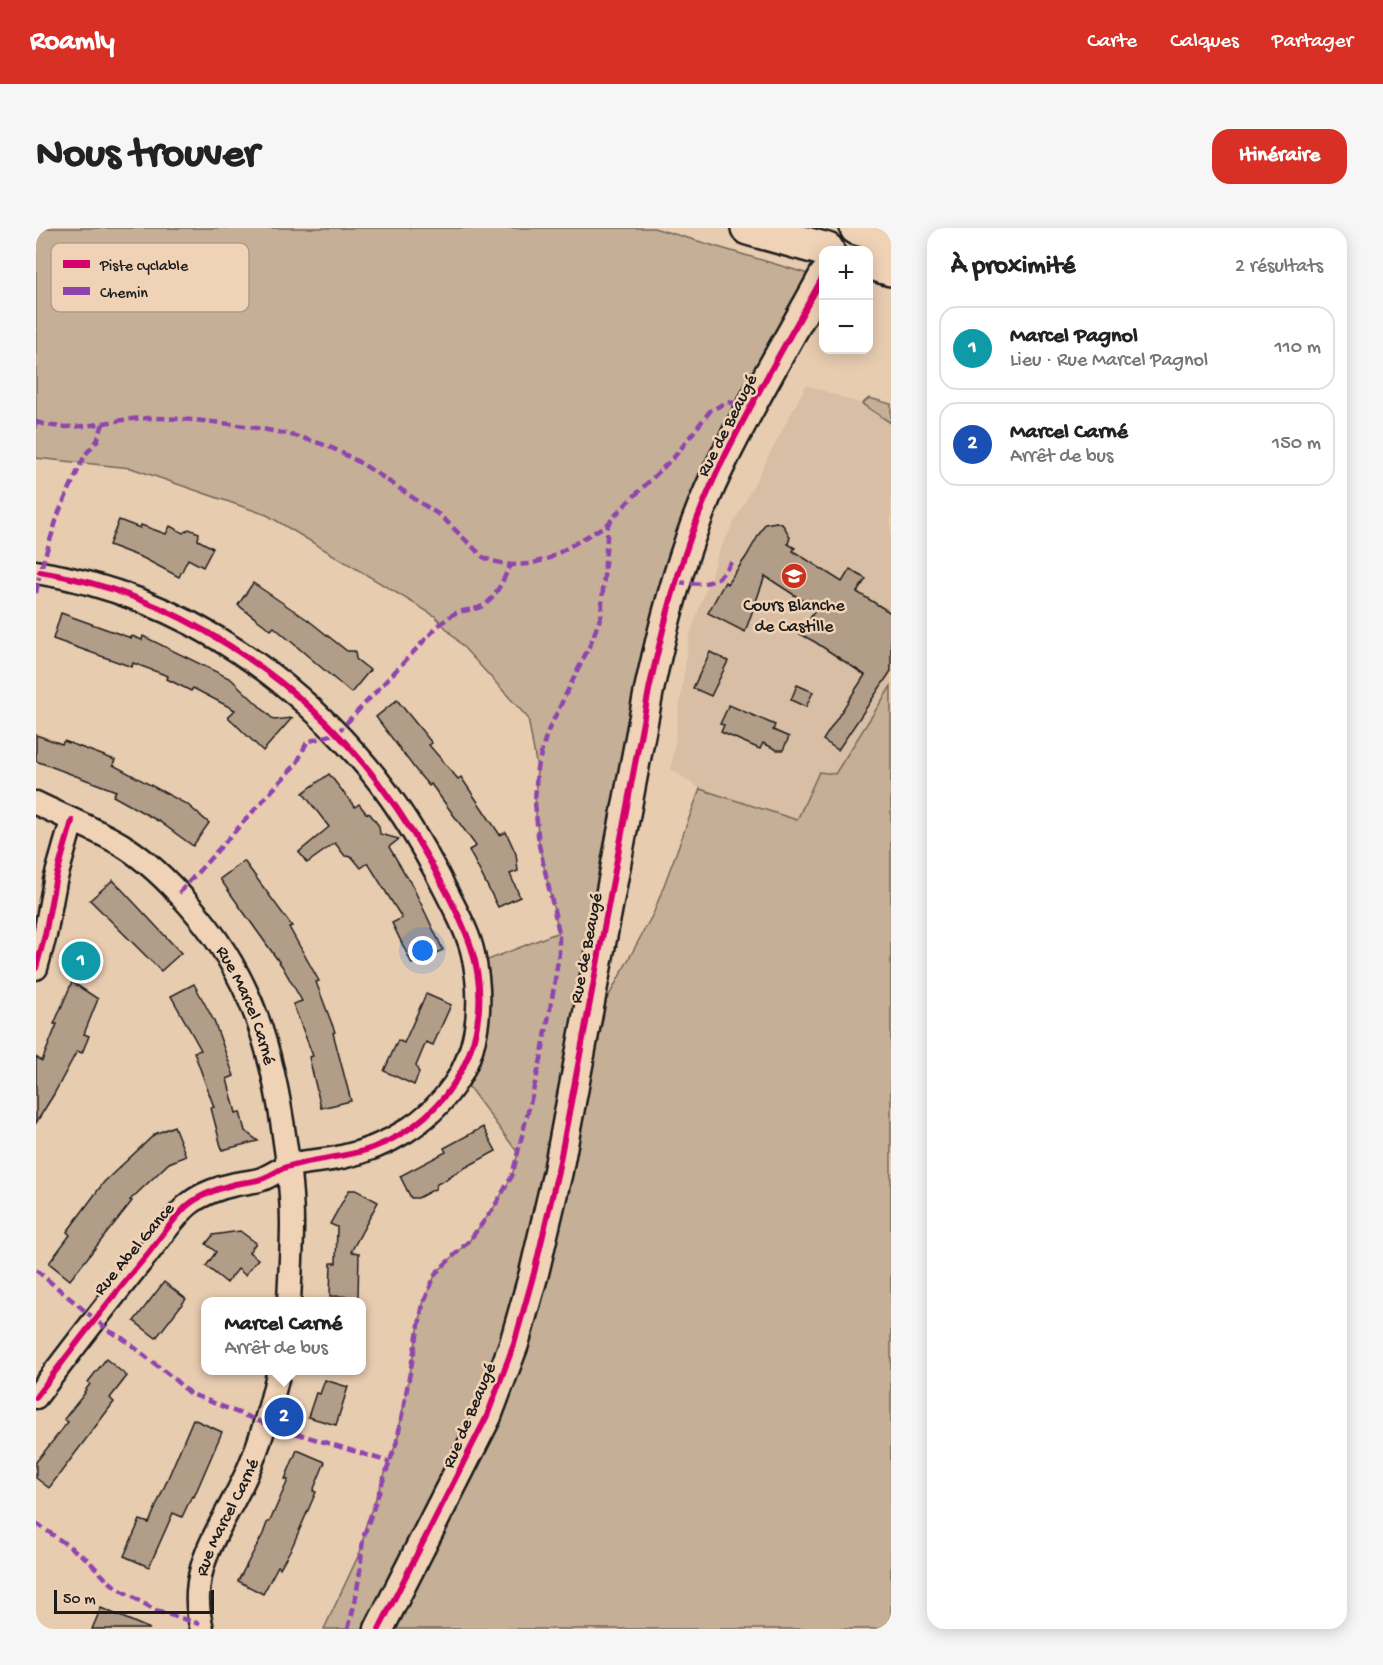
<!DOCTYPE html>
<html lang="fr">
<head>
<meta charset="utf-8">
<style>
  :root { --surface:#fff; --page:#f6f6f6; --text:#222; --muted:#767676; --line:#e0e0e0; --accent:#d93025 }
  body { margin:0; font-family:"Gochi Hand",sans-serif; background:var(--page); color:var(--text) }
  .controls { position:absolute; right:18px; top:18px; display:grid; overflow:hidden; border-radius:12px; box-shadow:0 3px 15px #0003 }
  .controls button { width:54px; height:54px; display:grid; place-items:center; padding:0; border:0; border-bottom:2px solid var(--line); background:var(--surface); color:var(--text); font:30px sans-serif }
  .scale { position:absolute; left:18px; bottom:15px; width:160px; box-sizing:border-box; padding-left:6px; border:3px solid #1c1c1c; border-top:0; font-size:16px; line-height:21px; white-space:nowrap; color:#1c1c1c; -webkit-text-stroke:4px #f0d3b6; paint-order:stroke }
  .you { position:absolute; left:387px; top:723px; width:21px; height:21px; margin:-15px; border:4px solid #fff; border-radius:50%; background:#1a73e8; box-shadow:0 0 0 9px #1a73e833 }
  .badge { display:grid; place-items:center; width:39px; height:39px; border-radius:50%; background:var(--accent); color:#fff; font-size:20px; font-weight:700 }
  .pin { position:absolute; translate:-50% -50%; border:3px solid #fff; box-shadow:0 2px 6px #0006 }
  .popup { position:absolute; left:165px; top:1069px; width:165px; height:78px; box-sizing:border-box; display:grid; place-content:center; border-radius:12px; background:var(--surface); filter:drop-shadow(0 2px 4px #0005); font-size:20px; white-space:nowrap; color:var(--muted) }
  .popup b { font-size:22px; color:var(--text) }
  .popup::after { content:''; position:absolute; left:50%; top:100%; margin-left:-12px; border:12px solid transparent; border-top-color:var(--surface) }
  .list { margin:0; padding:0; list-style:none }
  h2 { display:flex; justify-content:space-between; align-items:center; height:78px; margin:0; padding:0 24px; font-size:26px }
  h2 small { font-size:20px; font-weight:400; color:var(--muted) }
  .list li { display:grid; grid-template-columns:39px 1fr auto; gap:18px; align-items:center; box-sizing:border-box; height:84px; margin:0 12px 12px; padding:0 12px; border:2px solid var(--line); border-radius:18px }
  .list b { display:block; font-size:22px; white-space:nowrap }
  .list p { margin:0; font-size:20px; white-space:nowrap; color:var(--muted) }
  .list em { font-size:20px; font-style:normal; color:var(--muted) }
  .map { position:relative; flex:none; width:855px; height:1401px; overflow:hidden; border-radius:18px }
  header { display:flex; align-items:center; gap:36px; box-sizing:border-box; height:84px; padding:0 30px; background:var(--accent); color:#fff }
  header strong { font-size:28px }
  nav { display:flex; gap:33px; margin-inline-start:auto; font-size:21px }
  .intro { display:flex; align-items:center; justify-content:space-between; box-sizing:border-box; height:144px; padding:0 36px }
  h1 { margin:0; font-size:42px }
  .button { padding:15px 27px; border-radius:18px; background:var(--accent); color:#fff; font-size:21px; font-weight:700 }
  main { display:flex; gap:36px; padding:0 36px }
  aside { flex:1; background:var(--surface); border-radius:18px; box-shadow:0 3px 15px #0003 }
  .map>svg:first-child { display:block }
  .built { fill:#d8bea4 }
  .green { fill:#c6af97; stroke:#71665a; stroke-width:1.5 }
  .building { fill:#b29d89; stroke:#1c1c1c; stroke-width:1.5 }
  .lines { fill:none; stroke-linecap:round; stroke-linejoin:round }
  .minor-casing { stroke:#1c1c1c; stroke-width:27 }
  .tertiary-casing { stroke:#1c1c1c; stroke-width:33 }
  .trunk-casing { stroke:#1c1c1c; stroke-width:38 }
  .minor { stroke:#f0d3b6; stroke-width:22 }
  .tertiary { stroke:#f0d3b6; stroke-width:28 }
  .trunk { stroke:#f0d3b6; stroke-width:33 }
  .quiet { stroke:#8e44ad; stroke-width:4.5; stroke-dasharray:9 4.5; stroke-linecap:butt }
  .cycleway-casing { stroke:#f0d3b6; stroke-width:10 }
  .cycleway { stroke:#d6006c; stroke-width:6 }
  .labels { text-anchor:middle; stroke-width:5; stroke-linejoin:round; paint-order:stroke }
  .street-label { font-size:18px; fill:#1c1c1c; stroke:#f0d3b6 }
  .poi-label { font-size:18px; fill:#1c1c1c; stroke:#f0d3b6 }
  .key { fill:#f0d3b6; stroke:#b09c88; stroke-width:1.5 }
  .key-label { font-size:16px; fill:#1c1c1c }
</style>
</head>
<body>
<header>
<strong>Roamly</strong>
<nav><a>Carte</a><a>Calques</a><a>Partager</a></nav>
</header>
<div class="intro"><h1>Nous trouver</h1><a class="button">Itinéraire</a></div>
<main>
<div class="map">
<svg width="855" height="1401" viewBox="0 0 855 1401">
  <rect width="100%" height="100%" fill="#e8ccb0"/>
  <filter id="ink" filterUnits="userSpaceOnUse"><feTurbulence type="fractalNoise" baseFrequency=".0167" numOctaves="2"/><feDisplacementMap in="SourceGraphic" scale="12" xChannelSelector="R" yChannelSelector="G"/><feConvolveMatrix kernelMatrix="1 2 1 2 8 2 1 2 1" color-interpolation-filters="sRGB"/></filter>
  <g filter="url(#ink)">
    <!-- built -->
    <path class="built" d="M 770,157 L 826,176 L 855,195 L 855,458 L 799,546 L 783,544 L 761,592 L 664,561 L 635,541 L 653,410 L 683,323 Z"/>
    <!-- green -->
    <g class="green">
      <path d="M 0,0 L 618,0 L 786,50 L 662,289 L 548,814 L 618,684 L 664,561 L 761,592 L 783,544 L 799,546 L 855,458 L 855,1401 L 288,1401 L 325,1322 L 330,1297 L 361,1213 L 387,1076 L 400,1045 L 433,1013 L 457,981 L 476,948 L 482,925 L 424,847 L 439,737 L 523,704 L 503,617 L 499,574 L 501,540 L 492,490 L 399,388 L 231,287 L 95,240 L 0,230 Z"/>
      <path d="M 833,170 L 855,176 L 855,195 L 826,176 Z"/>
    </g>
    <!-- building -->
    <g class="building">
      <path d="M 83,292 L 104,300 L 105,297 L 130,306 L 134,298 L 147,305 L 153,301 L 163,305 L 162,312 L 177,320 L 167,339 L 152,331 L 143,349 L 107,330 L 73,317 Z"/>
      <path d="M 740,294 L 746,296 L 749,300 L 754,309 L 752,316 L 759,320 L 757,323 L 806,354 L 814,341 L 830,351 L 821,364 L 855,385 L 855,443 L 802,522 L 787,512 L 829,447 L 779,414 L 764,406 L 780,381 L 729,348 L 709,404 L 672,385 L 689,354 L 691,356 L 710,329 L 729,296 Z"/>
      <path d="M 217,355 L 272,392 L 311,423 L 319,423 L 320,431 L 334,442 L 315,465 L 238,399 L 235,402 L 202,377 Z"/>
      <path d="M 25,385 L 95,410 L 96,408 L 106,412 L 107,408 L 195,451 L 238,492 L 256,490 L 227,523 L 192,489 L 199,482 L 157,460 L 155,463 L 131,451 L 132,448 L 97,435 L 96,439 L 17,411 Z"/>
      <path d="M 674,424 L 692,433 L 675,468 L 657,460 Z"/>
      <path d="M 761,457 L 777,464 L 770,479 L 755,472 Z"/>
      <path d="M 361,472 L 396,515 L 393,517 L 422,551 L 425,549 L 464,607 L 470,604 L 480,626 L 482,643 L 474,646 L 484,669 L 462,679 L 433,622 L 440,618 L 395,556 L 393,558 L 382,545 L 340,489 Z"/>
      <path d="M 693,477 L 739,497 L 737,502 L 753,509 L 747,522 L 741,522 L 727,515 L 724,521 L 685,504 L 688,497 L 684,496 Z"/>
      <path d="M 0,507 L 26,516 L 28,513 L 79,532 L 77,537 L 152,577 L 173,595 L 157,618 L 124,594 L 77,568 L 80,563 L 0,533 Z"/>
      <path d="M 293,546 L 319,579 L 323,576 L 330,585 L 334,586 L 343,598 L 344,606 L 363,611 L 353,619 L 377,659 L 407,722 L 376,736 L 356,695 L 366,690 L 332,635 L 325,640 L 316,629 L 309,628 L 299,615 L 271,635 L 263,624 L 293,599 L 267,565 Z"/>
      <path d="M 208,633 L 256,698 L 253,699 L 283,753 L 280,754 L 299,804 L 297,805 L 315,873 L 285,880 L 273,829 L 277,828 L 257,776 L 266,773 L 246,738 L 184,651 Z"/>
      <path d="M 77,652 L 145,725 L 125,743 L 54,672 Z"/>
      <path d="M 36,754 L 62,771 L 48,806 L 53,808 L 46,825 L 41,823 L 18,866 L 0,895 L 0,829 L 6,833 L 21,796 L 18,796 Z"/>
      <path d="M 158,756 L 178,793 L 198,848 L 191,851 L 200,885 L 204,884 L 209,903 L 222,913 L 186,922 L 175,880 L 178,879 L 158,824 L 165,822 L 135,768 Z"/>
      <path d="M 390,766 L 415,777 L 397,817 L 390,814 L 380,838 L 383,845 L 378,857 L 348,843 L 362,812 L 368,815 Z"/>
      <path d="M 138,898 L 150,928 L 133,935 L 94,972 L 96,973 L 34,1052 L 13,1035 L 34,1007 L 31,1004 L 68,954 L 119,906 Z"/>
      <path d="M 447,899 L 460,923 L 412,949 L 413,950 L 401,956 L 399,961 L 382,970 L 375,970 L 364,948 L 410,924 L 408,920 Z"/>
      <path d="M 313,962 L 320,962 L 342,974 L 315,1024 L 323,1025 L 322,1069 L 294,1068 L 295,1035 L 300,1035 L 301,999 L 294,996 Z"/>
      <path d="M 204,1003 L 220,1015 L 213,1024 L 222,1031 L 209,1047 L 202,1041 L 191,1055 L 170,1038 L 180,1024 L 170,1016 L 177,1007 Z"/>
      <path d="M 128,1054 L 150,1071 L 120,1110 L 98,1093 Z"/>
      <path d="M 70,1131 L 91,1148 L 74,1170 L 78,1174 L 13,1260 L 0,1250 L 0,1234 L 32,1194 L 28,1191 L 49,1165 L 48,1164 L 54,1156 L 52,1154 Z"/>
      <path d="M 289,1152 L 312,1159 L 300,1197 L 272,1189 L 280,1165 L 284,1166 Z"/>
      <path d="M 157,1191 L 186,1204 L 158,1269 L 156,1268 L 146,1289 L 137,1285 L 113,1339 L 88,1328 L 104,1292 L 113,1295 Z"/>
      <path d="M 261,1222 L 289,1234 L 277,1263 L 280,1264 L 256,1319 L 244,1340 L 242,1338 L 227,1366 L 202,1353 L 227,1306 L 231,1295 L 234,1293 L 252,1252 L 249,1251 Z"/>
      <path d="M 65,1380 L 114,1401 L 56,1401 Z"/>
    </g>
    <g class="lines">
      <!-- minor casing -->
      <g class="minor-casing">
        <g id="minor">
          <path d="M 0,344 C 72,355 143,384 203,424 C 246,452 286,488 320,526 C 358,568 387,617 412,667 C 421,685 433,706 437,726 C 447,770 444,819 418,857 C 392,895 351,919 306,929 C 289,933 272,933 255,937 C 245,940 236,947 226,951 C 218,954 209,954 200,956 C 185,959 165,966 153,976 C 139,987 123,1012 111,1026 C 73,1073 36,1121 0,1169"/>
          <path id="s1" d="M 0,575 C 28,589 60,601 86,617 C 112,633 134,655 154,678 C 216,748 237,823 249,914 C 253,941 256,969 256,996 C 256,1022 254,1048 253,1074"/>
          <path d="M 0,740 L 9,707 L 19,653 L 36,593"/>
          <path id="s2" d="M 166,1401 C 149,1339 187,1299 210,1247 C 225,1214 235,1178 243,1142"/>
        </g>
      </g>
      <!-- tertiary casing -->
      <g class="tertiary-casing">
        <path id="tertiary" d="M 343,1401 L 451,1188 L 478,1116 L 498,1045 L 522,943 L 613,462 C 630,384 651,304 687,232 C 718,169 754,109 788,47"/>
      </g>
      <!-- trunk casing -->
      <g class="trunk-casing">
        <g id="trunk">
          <path d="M 712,0 L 791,22"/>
          <path d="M 821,0 L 855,10"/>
          <path d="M 832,34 L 855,41"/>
        </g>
      </g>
      <!-- minor -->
      <use href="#minor" class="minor"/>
      <!-- tertiary -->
      <use href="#tertiary" class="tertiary"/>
      <!-- trunk -->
      <use href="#trunk" class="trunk"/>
      <!-- quiet -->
      <g class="quiet">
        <path d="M 0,194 C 39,207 74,190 113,190 C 163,190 258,201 302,223 C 333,238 362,260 391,279 L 405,288 L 447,329 L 456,333 L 475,337 L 494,336 L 514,330 L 572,296 L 584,282 L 639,228 L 674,183 L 691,174 L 716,177"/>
        <path d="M 641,354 C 670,357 682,358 697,331"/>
        <path d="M 0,365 L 4,344 L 23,284 L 49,227 L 61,213 L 67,196"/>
        <path d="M 143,665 L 261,535 L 271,514 L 301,505 L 401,399 C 407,394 413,388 420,385 C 429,381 439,383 448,377 C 461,369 467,350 475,337"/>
        <path d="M 0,1042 L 73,1103 L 85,1109 L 137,1150 L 153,1165 L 230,1196 L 353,1234"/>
        <path d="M 0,1295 L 51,1331 L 70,1351 L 81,1360 L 121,1383 L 164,1396"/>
        <path d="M 312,1401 L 319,1374 L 324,1343 L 327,1310 L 361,1213 L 387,1076 L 400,1045 L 433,1013 L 457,981 L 476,948 L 505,831 L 518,759 L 523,725 L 523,704 L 503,617 L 499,574 L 501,540 L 511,505 L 554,417 L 565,388 L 572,296"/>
      </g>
      <!-- cycleway casing -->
      <g class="cycleway-casing">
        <g id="cycleway">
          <path d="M 0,740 L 9,707 L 19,653 L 36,593"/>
          <path d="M 0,1169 C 36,1121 72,1073 111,1027 C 123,1012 139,988 152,977 C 164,967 184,960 199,956 C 208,954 217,954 225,951 C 235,948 244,940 254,938 C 281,930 309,930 336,920 C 417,890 462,806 436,722 C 430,702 420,682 410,663 C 390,624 368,589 342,554 C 263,449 135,364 4,344"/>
          <path d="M 343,1401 L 451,1188 L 478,1116 L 498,1045 L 522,943 L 613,462 C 630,384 651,304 687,232 C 718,169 754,109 788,47"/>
        </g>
      </g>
      <!-- cycleway -->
      <use href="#cycleway" class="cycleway"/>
    </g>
  </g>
  <!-- icons -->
  <defs>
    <g id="school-disc" transform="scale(1.35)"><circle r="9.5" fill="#c8321e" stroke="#f0d3b6"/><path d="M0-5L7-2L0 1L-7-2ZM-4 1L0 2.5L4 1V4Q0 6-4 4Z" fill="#fff"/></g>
  </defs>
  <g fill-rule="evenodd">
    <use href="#school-disc" x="758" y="348"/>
  </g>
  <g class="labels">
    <!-- street labels -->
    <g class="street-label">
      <text transform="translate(690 197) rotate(-63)" y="6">Rue de Beaugé</text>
      <text transform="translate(549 720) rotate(-79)" y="6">Rue de Beaugé</text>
      <text dy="6" stroke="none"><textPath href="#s1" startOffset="303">Rue Marcel Carné</textPath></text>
      <text transform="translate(97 1020) rotate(-50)" y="6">Rue Abel Gance</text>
      <text transform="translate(432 1187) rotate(-67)" y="6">Rue de Beaugé</text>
      <text dy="6" stroke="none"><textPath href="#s2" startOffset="118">Rue Marcel Carné</textPath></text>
    </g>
    <!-- poi labels -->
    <g class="poi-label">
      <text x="758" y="382">Cours Blanche<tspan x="758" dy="21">de Castille</tspan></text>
    </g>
  </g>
  <!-- legend -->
  <rect x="15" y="15" width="198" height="69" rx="9" class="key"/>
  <rect x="27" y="32" width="27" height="8" fill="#d6006c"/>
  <rect x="27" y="59" width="27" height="8" fill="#8e44ad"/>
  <g class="key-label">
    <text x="64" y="42">Piste cyclable</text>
    <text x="64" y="69">Chemin</text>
  </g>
</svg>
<div class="controls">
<button>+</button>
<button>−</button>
</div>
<div class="scale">50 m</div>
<div class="you"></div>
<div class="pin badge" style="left:45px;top:733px;background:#0f9aa8">1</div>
<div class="pin badge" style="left:248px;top:1189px;background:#1a4fb4">2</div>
<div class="popup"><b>Marcel Carné</b>Arrêt de bus</div>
</div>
<aside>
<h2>À proximité<small>2 résultats</small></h2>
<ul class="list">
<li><span class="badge" style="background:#0f9aa8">1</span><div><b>Marcel Pagnol</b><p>Lieu · Rue Marcel Pagnol</p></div><em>110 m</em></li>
<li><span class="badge" style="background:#1a4fb4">2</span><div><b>Marcel Carné</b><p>Arrêt de bus</p></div><em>150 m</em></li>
</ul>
</aside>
</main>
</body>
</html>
